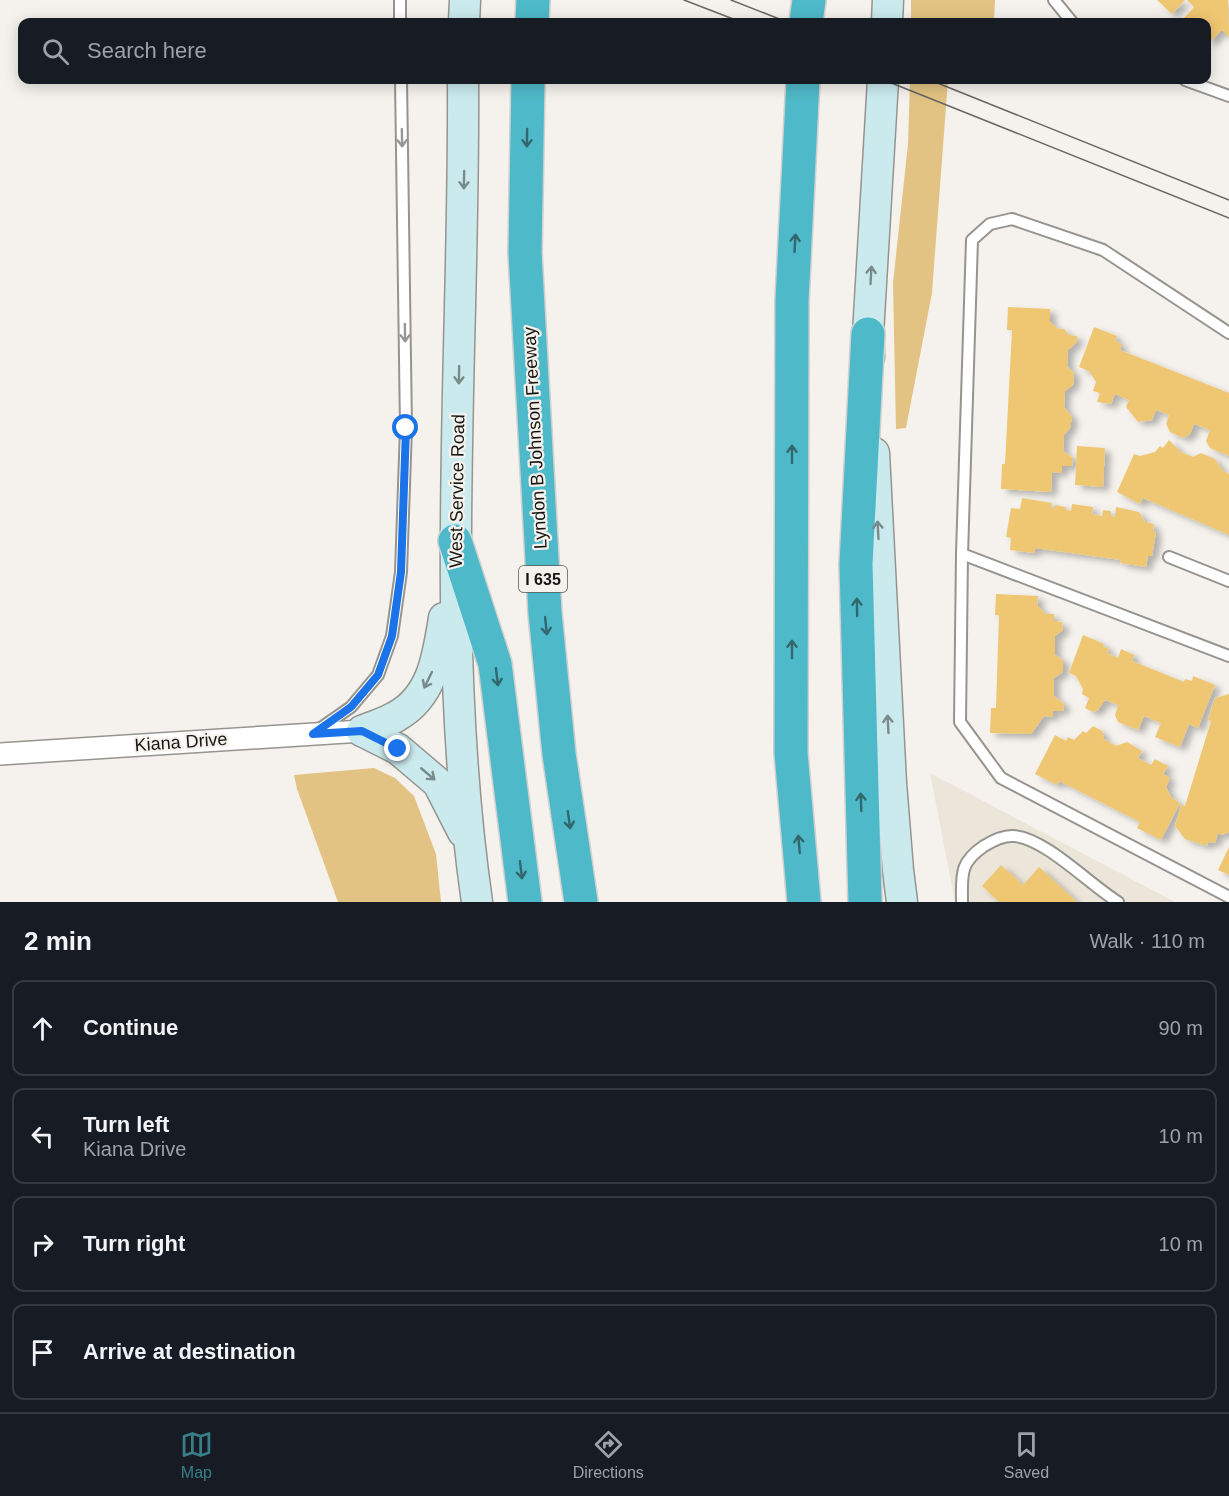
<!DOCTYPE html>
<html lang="en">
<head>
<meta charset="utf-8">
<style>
  :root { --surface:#171b24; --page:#242831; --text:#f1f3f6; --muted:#9ea1a6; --line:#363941; --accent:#387f89 }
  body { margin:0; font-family:Helvetica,sans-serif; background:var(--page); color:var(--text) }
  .stop { position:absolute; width:18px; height:18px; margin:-14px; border:4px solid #1a73e8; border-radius:50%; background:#fff }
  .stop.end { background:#1a73e8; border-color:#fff; box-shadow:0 2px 6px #0008 }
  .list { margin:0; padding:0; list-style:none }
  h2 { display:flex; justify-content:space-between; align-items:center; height:78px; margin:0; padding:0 24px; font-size:26px }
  h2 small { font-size:20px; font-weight:400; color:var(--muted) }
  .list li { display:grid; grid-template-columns:39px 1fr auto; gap:18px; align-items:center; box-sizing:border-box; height:96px; margin:0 12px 12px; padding:0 12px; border:2px solid var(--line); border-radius:12px }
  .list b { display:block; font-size:22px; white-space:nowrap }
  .list p { margin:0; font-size:20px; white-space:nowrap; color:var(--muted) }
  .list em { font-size:20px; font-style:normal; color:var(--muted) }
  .icon { flex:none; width:33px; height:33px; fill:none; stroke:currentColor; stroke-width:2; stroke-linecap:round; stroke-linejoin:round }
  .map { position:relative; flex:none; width:1229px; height:902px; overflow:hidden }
  .search { position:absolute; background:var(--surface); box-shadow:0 3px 15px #0003; left:18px; right:18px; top:18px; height:66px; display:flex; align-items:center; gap:15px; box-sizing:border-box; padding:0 21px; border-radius:12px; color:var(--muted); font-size:22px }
  .sheet { height:510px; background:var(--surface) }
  nav { display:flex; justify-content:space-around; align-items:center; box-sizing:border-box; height:84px; border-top:2px solid var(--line); background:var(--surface); font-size:16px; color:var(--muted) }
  nav a { display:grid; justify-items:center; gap:3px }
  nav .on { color:var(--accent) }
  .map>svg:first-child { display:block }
  .built { fill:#ece6da }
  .green { fill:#e3c383 }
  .building { fill:#efc772; filter:url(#shadow) }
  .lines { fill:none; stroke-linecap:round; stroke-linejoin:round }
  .lane-casing { stroke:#96948f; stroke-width:14 }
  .street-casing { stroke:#96948f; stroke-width:24 }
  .secondary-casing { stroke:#96948f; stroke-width:33 }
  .highway-casing { stroke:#d0d0d0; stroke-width:36 }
  .lane { stroke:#fff; stroke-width:10 }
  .street { stroke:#fff; stroke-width:21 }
  .secondary { stroke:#caeaee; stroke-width:30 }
  .highway { stroke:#4eb9c8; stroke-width:33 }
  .tram { stroke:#686763; stroke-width:1.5 }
  .oneway { stroke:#969695 }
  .oneway2 { stroke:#32676e }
  .oneway3 { stroke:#798a8b }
  .route { stroke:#1a73e8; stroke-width:8 }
  .labels { text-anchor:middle; stroke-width:4.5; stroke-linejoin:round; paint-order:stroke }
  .shield { fill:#f5f2ed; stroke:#585754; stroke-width:1.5 }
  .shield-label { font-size:16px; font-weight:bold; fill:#151513 }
  .street-label { font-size:18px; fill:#151513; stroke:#f5f2ed }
</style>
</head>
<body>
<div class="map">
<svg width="1229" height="902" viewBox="0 0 1229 902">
  <defs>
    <filter id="shadow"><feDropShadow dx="6" dy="4" stdDeviation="3" flood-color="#0004"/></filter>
  </defs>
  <rect width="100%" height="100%" fill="#f5f2ed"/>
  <!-- built -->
  <path class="built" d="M 930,773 L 1175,902 L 955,902 Z"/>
  <!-- green -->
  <g class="green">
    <path d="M 911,0 L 995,0 L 994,22 L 911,22 Z"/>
    <path d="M 910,80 L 948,80 L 932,293 L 906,428 L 896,429 L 893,283 L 908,144 Z"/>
    <path d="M 374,768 L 395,778 L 414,796 L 436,854 L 441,902 L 338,902 L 297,789 L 294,775 Z"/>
  </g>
  <!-- building -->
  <g class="building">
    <path d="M 1157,0 L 1185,0 L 1172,14 Z"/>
    <path d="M 1187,0 L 1228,0 L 1229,37 L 1222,30 L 1210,42 L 1206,39 L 1206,22 L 1188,22 L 1184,18 L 1194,7 Z"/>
    <path d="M 1008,307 L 1050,309 L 1050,322 L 1059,329 L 1064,329 L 1069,335 L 1077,336 L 1077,342 L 1068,350 L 1067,366 L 1074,373 L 1073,385 L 1065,391 L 1064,407 L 1072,417 L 1070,428 L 1064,435 L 1063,451 L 1073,458 L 1072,466 L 1062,466 L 1062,473 L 1052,472 L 1051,492 L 1001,489 L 1002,464 L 1005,464 L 1012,330 L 1007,330 Z"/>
    <path d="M 1094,327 L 1117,336 L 1115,341 L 1122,344 L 1120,350 L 1229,393 L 1229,456 L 1210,448 L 1206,441 L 1210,430 L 1194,424 L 1190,434 L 1184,438 L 1170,432 L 1166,424 L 1169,415 L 1156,410 L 1152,420 L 1138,422 L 1126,407 L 1129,400 L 1115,394 L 1111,404 L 1097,402 L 1100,393 L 1093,391 L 1096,382 L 1089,371 L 1079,367 Z"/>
    <path d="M 1169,440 L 1181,452 L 1193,457 L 1201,453 L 1215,459 L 1223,471 L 1229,474 L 1229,535 L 1143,498 L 1140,504 L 1117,492 L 1134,454 L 1140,456 L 1155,452 L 1160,446 L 1163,448 Z"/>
    <path d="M 1077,446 L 1105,448 L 1103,487 L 1075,485 Z"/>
    <path d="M 1022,498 L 1052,503 L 1051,508 L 1054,508 L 1055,505 L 1066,507 L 1066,510 L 1071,511 L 1072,504 L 1093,507 L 1092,514 L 1102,516 L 1103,510 L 1111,511 L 1111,516 L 1115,517 L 1116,507 L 1139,512 L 1145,522 L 1154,524 L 1153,531 L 1156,532 L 1152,556 L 1148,556 L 1146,567 L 1120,563 L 1121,560 L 1035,548 L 1035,553 L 1010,550 L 1011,538 L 1006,537 L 1011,508 L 1020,509 Z"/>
    <path d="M 996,594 L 1038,596 L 1037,605 L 1046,614 L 1054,614 L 1054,621 L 1062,622 L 1063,630 L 1055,636 L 1055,655 L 1063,660 L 1063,672 L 1054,678 L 1054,696 L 1064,704 L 1063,711 L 1053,711 L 1053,717 L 1044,716 L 1031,734 L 990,733 L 991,708 L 996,708 L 999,615 L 995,615 Z"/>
    <path d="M 1083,635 L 1104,644 L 1103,646 L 1109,649 L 1107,653 L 1118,658 L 1121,649 L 1134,655 L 1132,661 L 1184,682 L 1185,679 L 1192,681 L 1193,676 L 1215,685 L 1198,728 L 1189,724 L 1180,747 L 1155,737 L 1161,723 L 1144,716 L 1138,730 L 1118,722 L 1115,715 L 1118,705 L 1105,700 L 1098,710 L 1093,712 L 1085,708 L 1089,698 L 1082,694 L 1083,689 L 1076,676 L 1069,673 Z"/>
    <path d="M 1229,694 L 1229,832 L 1222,835 L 1218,833 L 1215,843 L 1208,842 L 1207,846 L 1185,839 L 1175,826 L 1181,805 L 1185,806 L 1211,721 L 1208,720 L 1215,698 Z"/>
    <path d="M 1093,726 L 1102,731 L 1104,739 L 1116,746 L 1127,742 L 1142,751 L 1138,758 L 1151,765 L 1155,759 L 1168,766 L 1163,774 L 1170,778 L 1166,787 L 1171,797 L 1180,803 L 1161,840 L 1137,828 L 1140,822 L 1059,781 L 1057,785 L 1035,774 L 1055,735 L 1066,741 L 1068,737 L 1074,740 L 1083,731 L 1086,733 Z"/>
    <path d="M 1229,847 L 1229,875 L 1218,870 Z"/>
    <path d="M 1001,865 L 1023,885 L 1039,867 L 1077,902 L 999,902 L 982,886 Z"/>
  </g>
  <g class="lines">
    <!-- lane casing -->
    <g class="lane-casing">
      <g id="lane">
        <path d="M 400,0 L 400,22"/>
        <path d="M 1054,0 L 1072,22"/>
        <path d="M 1185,80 L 1229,96"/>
        <path d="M 1229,333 L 1103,250 L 1012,219 L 990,224 L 972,240 L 962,554 L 1229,656"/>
        <path d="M 962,554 L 960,722 L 1001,778 L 1229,897"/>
        <path d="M 1169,557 L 1229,581"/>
        <path d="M 318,730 L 351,707 L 378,675 L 392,636 L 401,572 L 406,428 L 401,80"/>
        <path d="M 962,902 C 962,875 959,863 984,846 C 992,841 1003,835 1014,836 C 1045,838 1090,885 1118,902"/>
      </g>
    </g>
    <!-- street casing -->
    <g class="street-casing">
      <path id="street" d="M 0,754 L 362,731"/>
    </g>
    <!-- secondary casing -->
    <g class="secondary-casing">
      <g id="secondary">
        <path d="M 464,22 L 465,0"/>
        <path d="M 887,22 L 888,0"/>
        <path d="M 463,80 C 465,353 438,630 477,902"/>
        <path d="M 869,357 L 868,334 L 883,80"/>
        <path d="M 874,453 L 891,783 L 898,870 L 902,902"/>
        <path d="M 362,731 C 373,726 386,723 397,716 C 433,696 438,655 444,618"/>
        <path d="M 362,731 L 398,749 L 438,783 L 463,832"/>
      </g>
    </g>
    <!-- highway casing -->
    <g class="highway-casing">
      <g id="highway">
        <path d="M 532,22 L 533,0"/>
        <path d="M 806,22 L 809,0"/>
        <path d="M 528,80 L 525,253 L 545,613 L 559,754 L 581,902"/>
        <path d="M 803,80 L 792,301 L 791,753 L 804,902"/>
        <path d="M 455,541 L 495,664 L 525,902"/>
        <path d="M 865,902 L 856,564 L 868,334"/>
      </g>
    </g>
    <!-- lane -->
    <use href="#lane" class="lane"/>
    <!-- street -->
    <use href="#street" class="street"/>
    <!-- secondary -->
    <use href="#secondary" class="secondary"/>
    <!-- highway -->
    <use href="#highway" class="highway"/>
    <!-- tram -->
    <g class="tram">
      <path d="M 684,0 L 741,22"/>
      <path d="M 731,0 L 787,22"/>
      <path d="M 884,80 L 1229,218"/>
      <path d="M 930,80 L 1229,200"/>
    </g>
  </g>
  <!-- one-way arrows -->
  <defs><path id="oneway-shaft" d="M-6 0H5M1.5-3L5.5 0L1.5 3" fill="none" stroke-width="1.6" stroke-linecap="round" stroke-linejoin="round" transform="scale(1.5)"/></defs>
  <g class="oneway">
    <use href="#oneway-shaft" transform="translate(402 138) rotate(89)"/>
    <use href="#oneway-shaft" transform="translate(405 333) rotate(89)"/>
  </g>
  <g class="oneway2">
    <use href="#oneway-shaft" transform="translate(527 138) rotate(91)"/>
    <use href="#oneway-shaft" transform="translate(795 243) rotate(-87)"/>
    <use href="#oneway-shaft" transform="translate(792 454) rotate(-90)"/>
    <use href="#oneway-shaft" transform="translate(857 607) rotate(-91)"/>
    <use href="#oneway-shaft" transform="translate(546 626) rotate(84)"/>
    <use href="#oneway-shaft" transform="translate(792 649) rotate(-90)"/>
    <use href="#oneway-shaft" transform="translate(497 677) rotate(83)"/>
    <use href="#oneway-shaft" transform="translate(861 802) rotate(-92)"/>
    <use href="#oneway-shaft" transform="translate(569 820) rotate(82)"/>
    <use href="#oneway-shaft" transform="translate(799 844) rotate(-95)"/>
    <use href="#oneway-shaft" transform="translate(521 870) rotate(83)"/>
  </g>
  <g class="oneway3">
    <use href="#oneway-shaft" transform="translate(464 180) rotate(91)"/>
    <use href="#oneway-shaft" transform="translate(871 275) rotate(-87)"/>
    <use href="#oneway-shaft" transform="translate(459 375) rotate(91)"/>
    <use href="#oneway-shaft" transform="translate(878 530) rotate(-93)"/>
    <use href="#oneway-shaft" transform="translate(428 680) rotate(116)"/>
    <use href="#oneway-shaft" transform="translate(888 724) rotate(-93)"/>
    <use href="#oneway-shaft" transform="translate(428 774) rotate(40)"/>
  </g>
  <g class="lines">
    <!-- route -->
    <path class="route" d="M 398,749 L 362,731 L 313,734 L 351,707 L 378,675 L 392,636 L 401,572 L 406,428"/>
  </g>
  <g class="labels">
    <!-- shield labels -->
    <rect class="shield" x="519" y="566" width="48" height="26" rx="4.5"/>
    <g class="shield-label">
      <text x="543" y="585">I 635</text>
    </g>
    <!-- street labels -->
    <g class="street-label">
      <text transform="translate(535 438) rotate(-93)" y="6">Lyndon B Johnson Freeway</text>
      <text transform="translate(457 491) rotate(-89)" y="6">West Service Road</text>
      <text transform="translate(181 742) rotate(-4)" y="6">Kiana Drive</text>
    </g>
  </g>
</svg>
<div class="stop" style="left:406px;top:428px"></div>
<div class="stop end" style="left:398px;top:749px"></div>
<div class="search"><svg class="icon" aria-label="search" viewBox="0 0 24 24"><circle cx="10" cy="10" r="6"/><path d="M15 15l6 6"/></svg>Search here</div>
</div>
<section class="sheet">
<h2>2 min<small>Walk · 110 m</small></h2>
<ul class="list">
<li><svg class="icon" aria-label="ahead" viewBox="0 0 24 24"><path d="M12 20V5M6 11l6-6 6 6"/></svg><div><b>Continue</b></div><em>90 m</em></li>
<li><svg class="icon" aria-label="left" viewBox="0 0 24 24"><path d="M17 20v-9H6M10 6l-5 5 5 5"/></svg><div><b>Turn left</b><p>Kiana Drive</p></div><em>10 m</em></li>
<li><svg class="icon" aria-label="right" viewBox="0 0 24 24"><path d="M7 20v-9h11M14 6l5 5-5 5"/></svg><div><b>Turn right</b></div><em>10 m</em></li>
<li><svg class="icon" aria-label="arrive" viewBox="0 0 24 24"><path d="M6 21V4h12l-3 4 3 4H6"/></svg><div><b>Arrive at destination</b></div></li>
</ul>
</section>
<nav>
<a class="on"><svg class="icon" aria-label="map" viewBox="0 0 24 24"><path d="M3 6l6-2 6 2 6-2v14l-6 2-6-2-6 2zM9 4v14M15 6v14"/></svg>Map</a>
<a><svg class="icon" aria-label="directions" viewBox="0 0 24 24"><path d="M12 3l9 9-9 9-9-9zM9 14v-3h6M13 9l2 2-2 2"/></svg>Directions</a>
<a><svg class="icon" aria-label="saved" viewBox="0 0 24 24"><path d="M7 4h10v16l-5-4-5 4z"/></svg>Saved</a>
</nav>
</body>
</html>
